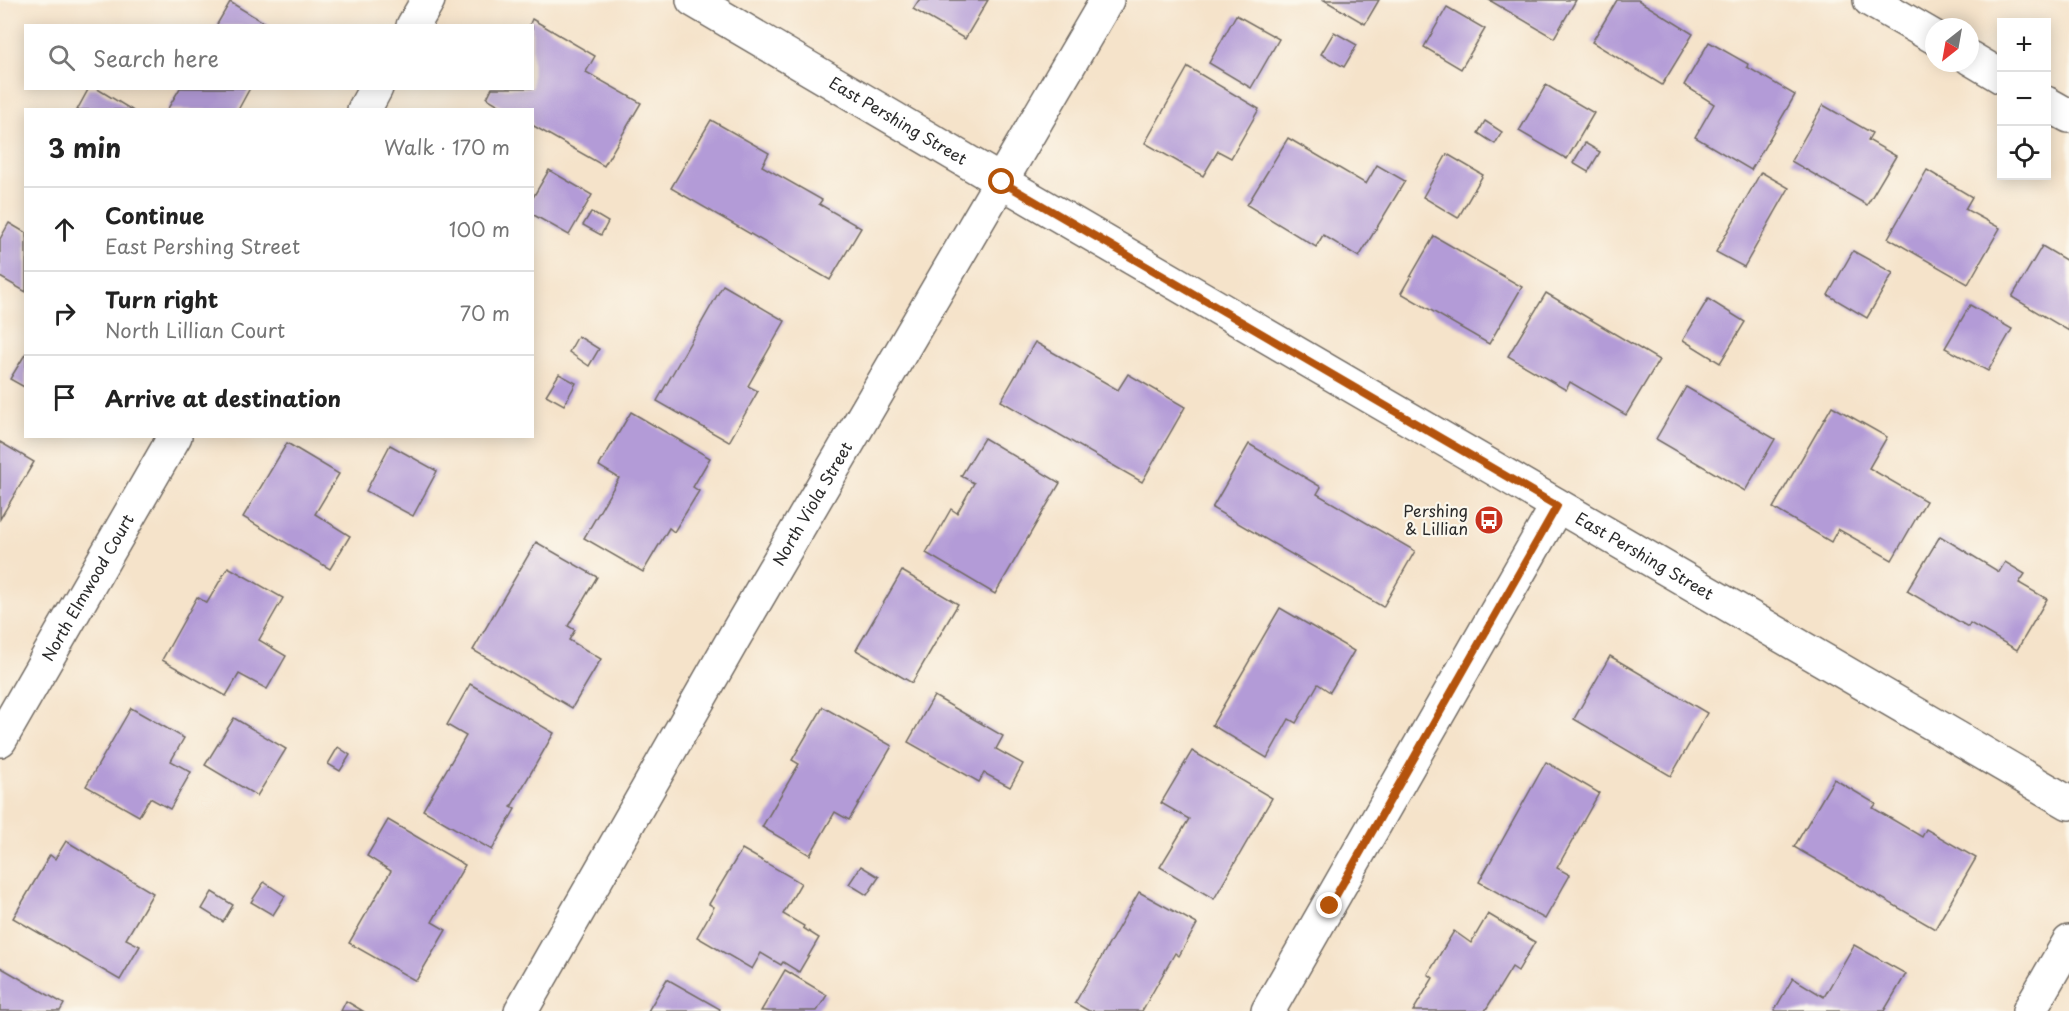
<!DOCTYPE html>
<html lang="en">
<head>
<meta charset="utf-8">
<style>
  :root { --surface:#fff; --page:#f6f6f6; --text:#222; --muted:#767676; --line:#e0e0e0 }
  body { margin:0; font-family:"Playpen Sans",sans-serif; background:var(--page); color:var(--text) }
  .controls { position:absolute; right:18px; top:18px; display:grid; overflow:hidden; border-radius:0px; box-shadow:0 3px 15px #0003 }
  .controls button { width:54px; height:54px; display:grid; place-items:center; padding:0; border:0; border-bottom:2px solid var(--line); background:var(--surface); color:var(--text); font:30px sans-serif }
  .compass { position:absolute; left:1925px; top:18px; width:54px; height:54px; border-radius:50%; background:var(--surface); box-shadow:0 3px 15px #0003; rotate:211deg }
  .stop { position:absolute; width:18px; height:18px; margin:-14px; border:4px solid #b45309; border-radius:50%; background:#fff }
  .stop.end { background:#b45309; border-color:#fff; box-shadow:0 2px 6px #0008 }
  .list { margin:0; padding:0; list-style:none }
  h2 { display:flex; justify-content:space-between; align-items:center; height:78px; margin:0; padding:0 24px; font-size:26px }
  h2 small { font-size:20px; font-weight:400; color:var(--muted) }
  .list li { display:grid; grid-template-columns:39px 1fr auto; gap:18px; align-items:center; box-sizing:border-box; height:84px; padding:0 24px; border-top:2px solid var(--line) }
  .list b { display:block; font-size:22px; white-space:nowrap }
  .list p { margin:0; font-size:20px; white-space:nowrap; color:var(--muted) }
  .list em { font-size:20px; font-style:normal; color:var(--muted) }
  .icon { flex:none; width:33px; height:33px; fill:none; stroke:currentColor; stroke-width:2; stroke-linecap:round; stroke-linejoin:round }
  .map { position:relative; flex:none; width:2069px; height:1011px; overflow:hidden }
  .search { position:absolute; background:var(--surface); box-shadow:0 3px 15px #0003; left:24px; top:24px; width:510px; height:66px; display:flex; align-items:center; gap:15px; box-sizing:border-box; padding:0 21px; border-radius:0px; color:var(--muted); font-size:22px }
  .panel { position:absolute; background:var(--surface); box-shadow:0 3px 15px #0003; left:24px; top:108px; width:510px; height:330px; border-radius:0px }
  .map>svg:first-child { display:block }
  .building { fill:#b39bd7 }
  .lines { fill:none; stroke-linecap:round; stroke-linejoin:round }
  .street-casing { stroke:#726b63; stroke-width:36 }
  .secondary-casing { stroke:#726b63; stroke-width:36 }
  .street { stroke:#fff; stroke-width:33 }
  .secondary { stroke:#fff; stroke-width:33 }
  .route { stroke:#b45309; stroke-width:8 }
  .labels { text-anchor:middle; stroke-width:4.5; stroke-linejoin:round; paint-order:stroke }
  .street-label { font-size:16px; fill:#2b2b2b; stroke:#fbf7ec }
  .poi-label { font-size:16px; fill:#2b2b2b; stroke:#fbf7ec; text-anchor:end }
</style>
</head>
<body>
<div class="map">
<svg width="2069" height="1011" viewBox="0 0 2069 1011">
  <rect width="100%" height="100%" fill="#fbf7ec"/>
  <filter id="ink" filterUnits="userSpaceOnUse"><feTurbulence type="fractalNoise" baseFrequency=".0167" numOctaves="2"/><feDisplacementMap in="SourceGraphic" scale="12" xChannelSelector="R" yChannelSelector="G"/><feConvolveMatrix kernelMatrix="1 2 1 2 8 2 1 2 1" color-interpolation-filters="sRGB"/></filter>
  <filter id="wash" filterUnits="userSpaceOnUse"><feTurbulence type="fractalNoise" baseFrequency=".008" numOctaves="4" result="noise"/><feDisplacementMap in="SourceGraphic" scale="24" xChannelSelector="R" yChannelSelector="G"/><feGaussianBlur stdDeviation="1.35" result="paint"/><feColorMatrix in="noise" values="0 0 0 0 0 0 0 0 0 0 0 0 0 0 0 0 0 1.4 0 .05"/><feComposite in="paint" operator="in"/></filter>
  <g filter="url(#wash)">
    <rect width="100%" height="100%" fill="#f5e3ca"/>
    <g id="blocks">
      <!-- building -->
      <g class="building">
        <path d="M 919,0 L 988,0 L 965,39 L 913,9 Z"/>
        <path d="M 1324,0 L 1379,0 L 1365,24 Z"/>
        <path d="M 1489,0 L 1576,0 L 1554,38 Z"/>
        <path d="M 1617,0 L 1638,0 L 1693,34 L 1662,85 L 1592,42 Z"/>
        <path d="M 230,2 L 270,26 L 216,26 Z"/>
        <path d="M 1447,7 L 1485,29 L 1461,69 L 1424,47 Z"/>
        <path d="M 1236,15 L 1279,39 L 1251,88 L 1209,63 Z"/>
        <path d="M 532,19 L 595,56 L 586,72 L 641,103 L 604,166 L 532,125 L 532,110 L 507,110 L 487,98 L 492,88 L 532,88 L 532,26 L 529,26 Z"/>
        <path d="M 1334,32 L 1357,45 L 1344,67 L 1321,54 Z"/>
        <path d="M 1709,42 L 1748,64 L 1747,67 L 1795,95 L 1751,170 L 1695,137 L 1714,104 L 1684,85 Z"/>
        <path d="M 1188,67 L 1259,109 L 1231,158 L 1218,151 L 1203,176 L 1145,143 Z"/>
        <path d="M 1546,85 L 1594,113 L 1567,159 L 1519,131 Z"/>
        <path d="M 89,88 L 96,88 L 132,110 L 77,110 Z"/>
        <path d="M 180,88 L 250,88 L 238,110 L 167,110 Z"/>
        <path d="M 1823,105 L 1872,133 L 1868,140 L 1896,156 L 1867,205 L 1791,161 Z"/>
        <path d="M 711,120 L 769,153 L 762,166 L 822,200 L 819,204 L 861,228 L 830,280 L 671,188 Z"/>
        <path d="M 1485,121 L 1502,132 L 1495,144 L 1478,133 Z"/>
        <path d="M 1288,138 L 1366,184 L 1377,165 L 1405,181 L 1359,257 L 1323,235 L 1316,247 L 1247,205 Z"/>
        <path d="M 1585,143 L 1600,152 L 1588,172 L 1573,163 Z"/>
        <path d="M 1447,154 L 1483,175 L 1458,218 L 1423,197 Z"/>
        <path d="M 549,170 L 592,195 L 569,235 L 532,214 L 532,199 Z"/>
        <path d="M 1927,170 L 1972,197 L 1965,209 L 2000,228 L 1968,284 L 1888,238 Z"/>
        <path d="M 1761,172 L 1789,188 L 1744,267 L 1716,252 Z"/>
        <path d="M 591,212 L 608,222 L 601,235 L 583,225 Z"/>
        <path d="M 9,223 L 26,233 L 26,292 L 0,277 L 0,239 Z"/>
        <path d="M 1434,236 L 1522,287 L 1489,344 L 1401,293 Z"/>
        <path d="M 2042,246 L 2069,262 L 2069,331 L 2012,297 Z"/>
        <path d="M 1853,251 L 1893,273 L 1867,318 L 1828,295 Z"/>
        <path d="M 723,285 L 785,321 L 748,386 L 758,391 L 729,442 L 657,401 Z"/>
        <path d="M 1546,293 L 1659,360 L 1626,415 L 1570,382 L 1566,390 L 1508,356 Z"/>
        <path d="M 1708,299 L 1745,322 L 1720,363 L 1683,340 Z"/>
        <path d="M 1970,305 L 2012,329 L 1988,371 L 1945,348 Z"/>
        <path d="M 578,336 L 599,349 L 589,366 L 569,352 Z"/>
        <path d="M 1035,342 L 1118,390 L 1128,374 L 1185,407 L 1142,482 L 1001,401 Z"/>
        <path d="M 26,353 L 26,388 L 10,379 Z"/>
        <path d="M 559,374 L 576,383 L 564,405 L 546,395 Z"/>
        <path d="M 1686,387 L 1775,439 L 1745,491 L 1656,439 Z"/>
        <path d="M 1832,406 L 1887,437 L 1869,468 L 1926,501 L 1892,560 L 1838,529 L 1831,542 L 1773,508 Z"/>
        <path d="M 631,412 L 710,458 L 693,487 L 699,491 L 674,532 L 669,528 L 643,572 L 584,538 L 619,478 L 599,466 Z"/>
        <path d="M 984,438 L 1060,483 L 995,594 L 926,553 L 951,509 L 957,513 L 974,483 L 961,476 Z"/>
        <path d="M 0,442 L 34,462 L 0,519 Z"/>
        <path d="M 287,443 L 339,474 L 315,514 L 350,536 L 330,569 L 243,517 Z"/>
        <path d="M 1249,444 L 1321,487 L 1317,494 L 1415,551 L 1383,607 L 1212,508 Z"/>
        <path d="M 390,445 L 437,471 L 413,516 L 366,491 Z"/>
        <path d="M 1940,536 L 1999,572 L 2005,562 L 2025,574 L 2019,583 L 2047,599 L 2017,650 L 1970,623 L 1968,627 L 1907,591 Z"/>
        <path d="M 536,542 L 597,577 L 568,626 L 575,630 L 569,640 L 601,659 L 572,708 L 473,650 Z"/>
        <path d="M 228,567 L 283,598 L 259,640 L 286,656 L 267,689 L 239,674 L 226,696 L 162,660 L 197,597 L 207,603 Z"/>
        <path d="M 902,571 L 958,604 L 912,683 L 856,650 Z"/>
        <path d="M 1280,608 L 1354,651 L 1330,692 L 1318,684 L 1296,723 L 1289,719 L 1267,758 L 1212,725 Z"/>
        <path d="M 1610,656 L 1707,713 L 1671,776 L 1574,719 Z"/>
        <path d="M 470,684 L 554,733 L 511,807 L 515,809 L 492,850 L 423,810 L 466,736 L 447,725 Z"/>
        <path d="M 934,696 L 1003,736 L 996,749 L 1023,764 L 1010,787 L 984,773 L 979,782 L 908,742 Z"/>
        <path d="M 823,707 L 892,746 L 849,820 L 835,812 L 810,855 L 762,827 L 799,764 L 792,760 Z"/>
        <path d="M 131,708 L 184,738 L 171,761 L 191,772 L 170,809 L 150,798 L 139,816 L 86,786 Z"/>
        <path d="M 234,718 L 286,749 L 257,796 L 205,765 Z"/>
        <path d="M 338,747 L 350,755 L 340,771 L 328,764 Z"/>
        <path d="M 1192,751 L 1272,798 L 1214,899 L 1160,867 L 1189,819 L 1161,803 Z"/>
        <path d="M 1546,762 L 1599,793 L 1557,868 L 1570,875 L 1545,919 L 1479,882 Z"/>
        <path d="M 1834,779 L 1876,804 L 1873,808 L 1922,837 L 1926,829 L 1976,858 L 1935,929 L 1794,847 Z"/>
        <path d="M 388,820 L 465,865 L 432,922 L 446,930 L 416,981 L 349,943 L 391,871 L 367,856 Z"/>
        <path d="M 66,841 L 153,893 L 126,939 L 140,946 L 120,980 L 13,918 L 50,855 L 55,859 Z"/>
        <path d="M 742,849 L 801,883 L 783,914 L 804,926 L 803,928 L 819,938 L 799,972 L 783,962 L 781,965 L 761,953 L 752,969 L 697,937 L 714,907 L 709,904 Z"/>
        <path d="M 861,866 L 879,877 L 867,895 L 849,884 Z"/>
        <path d="M 264,882 L 285,896 L 273,915 L 251,902 Z"/>
        <path d="M 212,892 L 233,905 L 223,922 L 202,909 Z"/>
        <path d="M 1139,892 L 1197,924 L 1179,956 L 1175,953 L 1142,1011 L 1089,1011 L 1075,1003 Z"/>
        <path d="M 1488,914 L 1535,942 L 1518,971 L 1512,967 L 1485,1011 L 1413,1011 L 1433,978 L 1428,974 L 1454,931 L 1471,943 Z"/>
        <path d="M 1854,945 L 1906,974 L 1884,1011 L 1774,1011 L 1793,978 L 1824,997 Z"/>
        <path d="M 0,967 L 64,1004 L 60,1011 L 0,1011 Z"/>
        <path d="M 785,970 L 827,995 L 817,1011 L 761,1011 Z"/>
        <path d="M 667,979 L 720,1009 L 719,1011 L 648,1011 Z"/>
        <path d="M 346,1001 L 363,1011 L 341,1011 Z"/>
      </g>
    </g>
  </g>
  <g filter="url(#ink)">
    <use href="#blocks" fill-opacity="0" stroke="#726b63" stroke-width="1.5"/>
    <g class="lines">
      <!-- street casing -->
      <g class="street-casing">
        <g id="street">
          <path d="M 1870,0 L 1934,37"/>
          <path d="M 413,26 L 428,0"/>
          <path d="M 1970,58 L 2002,77"/>
          <path d="M 2046,103 L 2069,116"/>
          <path d="M 364,110 L 376,88"/>
          <path id="s1" d="M 0,740 L 175,436"/>
          <path id="s2" d="M 521,1011 L 735,636 L 1107,0"/>
          <path d="M 1268,1011 L 1557,506"/>
          <path d="M 2029,1011 L 2069,942"/>
        </g>
      </g>
      <!-- secondary casing -->
      <g class="secondary-casing">
        <g id="secondary">
          <path id="s3" d="M 693,0 L 1002,182 L 2069,803"/>
        </g>
      </g>
      <!-- street -->
      <use href="#street" class="street"/>
      <!-- secondary -->
      <use href="#secondary" class="secondary"/>
    </g>
  </g>
  <g class="lines" filter="url(#ink)">
    <!-- route -->
    <path class="route" d="M 1002,182 L 1557,506 L 1330,906"/>
  </g>
  <!-- icons -->
  <defs>
    <g id="bus-disc" transform="scale(1.5)"><circle r="9.5" fill="#c8321e" stroke="#fbf7ec"/><path d="M-5-6H5V4H4V6H2V4H-2V6H-4V4H-5ZM-3.5-4V0h7V-4ZM-3.5 1.2v1.5H-2V1.2ZM2 1.2v1.5H3.5V1.2Z" fill="#fff"/></g>
  </defs>
  <g fill-rule="evenodd">
    <use href="#bus-disc" x="1489" y="520"/>
  </g>
  <g class="labels">
    <!-- street labels -->
    <g class="street-label">
      <text dy="6" stroke="none"><textPath href="#s3" startOffset="238">East Pershing Street</textPath></text>
      <text dy="6" stroke="none"><textPath href="#s2" startOffset="585">North Viola Street</textPath></text>
      <text dy="6" stroke="none"><textPath href="#s3" startOffset="1102">East Pershing Street</textPath></text>
      <text dy="6" stroke="none"><textPath href="#s1" startOffset="176">North Elmwood Court</textPath></text>
    </g>
    <!-- poi labels -->
    <g class="poi-label">
      <text x="1468" y="517">Pershing<tspan x="1468" dy="18">&amp; Lillian</tspan></text>
    </g>
  </g>
</svg>
<div class="controls">
<button>+</button>
<button>−</button>
<button><svg class="icon" aria-label="locate" viewBox="0 0 24 24"><circle cx="12" cy="12" r="6"/><path d="M12 2v4M12 18v4M2 12h4M18 12h4"/></svg></button>
</div>
<svg class="compass" viewBox="-18 -18 36 36"><path d="M0-13l5 13h-10z" fill="#e53935"/><path d="M0 13l5-13h-10z" fill="#767676"/></svg>
<div class="stop" style="left:1002px;top:182px"></div>
<div class="stop end" style="left:1330px;top:906px"></div>
<div class="search"><svg class="icon" aria-label="search" viewBox="0 0 24 24"><circle cx="10" cy="10" r="6"/><path d="M15 15l6 6"/></svg>Search here</div>
<section class="panel">
<h2>3 min<small>Walk · 170 m</small></h2>
<ul class="list">
<li><svg class="icon" aria-label="ahead" viewBox="0 0 24 24"><path d="M12 20V5M6 11l6-6 6 6"/></svg><div><b>Continue</b><p>East Pershing Street</p></div><em>100 m</em></li>
<li><svg class="icon" aria-label="right" viewBox="0 0 24 24"><path d="M7 20v-9h11M14 6l5 5-5 5"/></svg><div><b>Turn right</b><p>North Lillian Court</p></div><em>70 m</em></li>
<li><svg class="icon" aria-label="arrive" viewBox="0 0 24 24"><path d="M6 21V4h12l-3 4 3 4H6"/></svg><div><b>Arrive at destination</b></div></li>
</ul>
</section>
</div>
</body>
</html>
